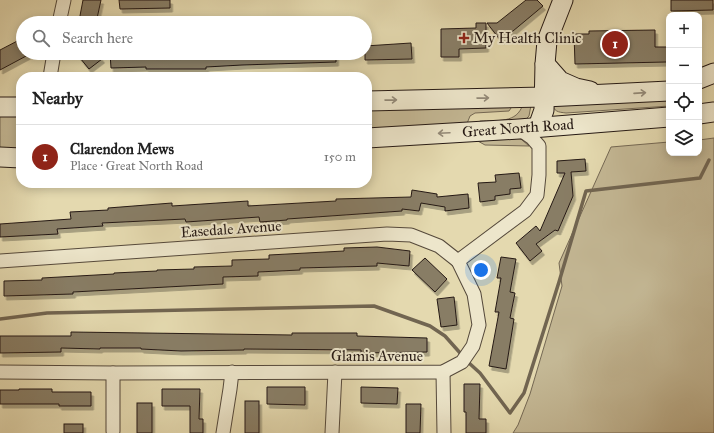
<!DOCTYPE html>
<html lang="en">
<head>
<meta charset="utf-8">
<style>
  :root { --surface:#fff; --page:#f6f6f6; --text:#222; --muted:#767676; --line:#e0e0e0; --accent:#8f2418 }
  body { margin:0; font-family:"IM FELL Great Primer",serif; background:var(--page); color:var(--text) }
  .controls { position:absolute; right:12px; top:12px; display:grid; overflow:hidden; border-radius:8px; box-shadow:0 2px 10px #0003 }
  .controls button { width:36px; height:36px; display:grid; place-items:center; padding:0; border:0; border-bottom:1px solid var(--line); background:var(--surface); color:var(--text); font:20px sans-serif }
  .you { position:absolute; left:481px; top:270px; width:14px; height:14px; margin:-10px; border:3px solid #fff; border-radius:50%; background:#1a73e8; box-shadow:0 0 0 6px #1a73e833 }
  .badge { display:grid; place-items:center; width:26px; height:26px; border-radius:50%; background:var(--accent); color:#fff; font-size:13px; font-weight:700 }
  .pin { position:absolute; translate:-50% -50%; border:2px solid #fff; box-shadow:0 1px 4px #0006 }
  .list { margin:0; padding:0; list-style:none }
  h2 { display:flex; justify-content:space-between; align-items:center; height:52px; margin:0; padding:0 16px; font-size:17px }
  h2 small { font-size:13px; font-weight:400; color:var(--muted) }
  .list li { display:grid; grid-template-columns:26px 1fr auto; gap:12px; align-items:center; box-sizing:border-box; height:64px; padding:0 16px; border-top:1px solid var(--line) }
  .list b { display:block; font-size:15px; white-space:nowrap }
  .list p { margin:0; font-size:13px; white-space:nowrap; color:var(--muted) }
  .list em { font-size:13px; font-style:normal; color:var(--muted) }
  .icon { flex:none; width:22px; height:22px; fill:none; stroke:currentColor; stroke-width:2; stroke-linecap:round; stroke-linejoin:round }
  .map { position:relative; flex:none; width:714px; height:433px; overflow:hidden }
  .search { position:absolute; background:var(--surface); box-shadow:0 2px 10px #0003; left:16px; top:16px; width:356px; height:44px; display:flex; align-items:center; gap:10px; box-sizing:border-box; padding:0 14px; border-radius:22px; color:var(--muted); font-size:15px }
  .panel { position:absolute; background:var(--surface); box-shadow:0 2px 10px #0003; left:16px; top:72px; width:356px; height:116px; border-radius:16px }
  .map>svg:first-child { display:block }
  .green { fill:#c4b895; stroke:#746854 }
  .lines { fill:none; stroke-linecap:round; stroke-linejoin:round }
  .stream { stroke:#716551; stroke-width:3.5 }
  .building { fill:#887d65; stroke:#251914; filter:url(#shadow) }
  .street-casing { stroke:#55493b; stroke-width:15 }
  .secondary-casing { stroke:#251914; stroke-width:21 }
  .street { stroke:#ede6cb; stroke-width:13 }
  .secondary { stroke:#ede6cb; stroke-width:19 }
  .oneway { stroke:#938a79 }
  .poi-dot { fill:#8f2418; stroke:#ede6cb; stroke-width:1.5 }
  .labels { text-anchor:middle; stroke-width:4; stroke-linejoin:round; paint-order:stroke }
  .poi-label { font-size:15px; fill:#251914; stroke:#ede6cb; text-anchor:start }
  .street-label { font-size:15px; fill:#251914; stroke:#ede6cb }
</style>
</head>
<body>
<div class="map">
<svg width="714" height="433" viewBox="0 0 714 433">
  <defs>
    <filter id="shadow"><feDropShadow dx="2.5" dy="4" stdDeviation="0" flood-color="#0004"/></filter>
  </defs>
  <rect width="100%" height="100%" fill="#e4d9af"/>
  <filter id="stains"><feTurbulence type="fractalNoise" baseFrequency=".005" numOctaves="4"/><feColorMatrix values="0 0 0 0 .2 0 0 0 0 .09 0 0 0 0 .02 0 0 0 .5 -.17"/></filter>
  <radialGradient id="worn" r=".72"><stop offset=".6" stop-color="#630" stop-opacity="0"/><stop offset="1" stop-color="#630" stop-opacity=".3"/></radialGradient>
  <!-- green -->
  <g class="green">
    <path d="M 669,98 L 669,106 L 566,113 C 558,112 554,112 552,103 Z"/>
    <path d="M 523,104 L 531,105 L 529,116 L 525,120 L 475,125 L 480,121 C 497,120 517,124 523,104 Z"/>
    <path d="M 513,105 L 509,111 L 475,113 L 470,116 L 466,126 L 367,133 L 367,108 Z"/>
    <rect x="0" y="113" width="21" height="37"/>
    <path d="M 513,138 L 521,139 L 529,146 L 485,145 L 476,140 Z"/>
    <path d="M 714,138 L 714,433 L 513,433 L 518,425 L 530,394 L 562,286 L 559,263 L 611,147 L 669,142 L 669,153 L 699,153 L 699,140 Z"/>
  </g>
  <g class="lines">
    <!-- stream -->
    <g class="stream">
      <path d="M 0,319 L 47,313 L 374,306 L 430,326 L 445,336 L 461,354"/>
      <path d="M 469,363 L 480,373 L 510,413 L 524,393 L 559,282 L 586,191 L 700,178 L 709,160"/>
    </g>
  </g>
  <!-- building -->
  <g class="building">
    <path d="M 83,0 L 101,0 L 96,23 L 79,21 Z"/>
    <path d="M 119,0 L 170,0 L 170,8 L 120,9 Z"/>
    <path d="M 526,0 L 537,0 L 543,6 L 501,41 L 487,23 L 497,23 Z"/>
    <path d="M 671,0 L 713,0 L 713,10 L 671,11 Z"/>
    <path d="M 476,23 L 486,23 L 486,48 L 459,49 L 459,57 L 441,57 L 441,29 L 476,28 Z"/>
    <path d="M 655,30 L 655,47 L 669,47 L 669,60 L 666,62 L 575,64 L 574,34 L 589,34 L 589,31 Z"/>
    <path d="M 23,38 L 23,53 L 26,53 L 28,55 L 0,70 L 0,50 Z"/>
    <path d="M 411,43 L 412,59 L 365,60 L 365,46 Z"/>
    <path d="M 76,53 L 97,53 L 102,59 L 89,69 Z"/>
    <path d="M 110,53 L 336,53 L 336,62 L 242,65 L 206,67 L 206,69 L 146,69 L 146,67 L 111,68 Z"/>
    <path d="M 585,159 L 586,171 L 571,172 L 573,196 L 558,231 L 555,230 L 536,244 L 542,251 L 530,261 L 516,243 L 536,226 L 540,231 L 565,173 L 557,173 L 557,161 Z"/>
    <path d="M 519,173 L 521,188 L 510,189 L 510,194 L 495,196 L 495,200 L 480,202 L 478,183 L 496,182 L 495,175 Z"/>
    <path d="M 412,190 L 437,194 L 437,197 L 468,194 L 469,208 L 445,211 L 445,207 L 421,203 L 419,211 L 402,209 L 402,211 L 287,219 L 287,220 L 260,222 L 259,217 L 186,222 L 185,219 L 102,223 L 103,226 L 57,229 L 58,234 L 0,237 L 0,224 L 71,219 L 70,212 L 108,210 L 108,208 L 172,203 L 172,206 L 248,201 L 248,206 L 336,201 L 336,199 L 411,197 Z"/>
    <path d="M 377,247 L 410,251 L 409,266 L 377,263 L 377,266 L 300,268 L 300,270 L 258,272 L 258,276 L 223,277 L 223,284 L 73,292 L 73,294 L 4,296 L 4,281 L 42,280 L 42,278 L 114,274 L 114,273 L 157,271 L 157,270 L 194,269 L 194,267 L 232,266 L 232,260 L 269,259 L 269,255 L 344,251 L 344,248 Z"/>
    <path d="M 501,257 L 516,259 L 510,292 L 515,293 L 510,318 L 514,319 L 506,369 L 489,366 L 499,312 L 495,312 L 501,278 L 497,278 Z"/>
    <path d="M 425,258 L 447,279 L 435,292 L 412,270 Z"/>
    <path d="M 454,297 L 457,325 L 441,327 L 437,299 Z"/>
    <path d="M 71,332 L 292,335 L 292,333 L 357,333 L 357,336 L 427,338 L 427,352 L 361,353 L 361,350 L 244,349 L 244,350 L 181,351 L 141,349 L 141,348 L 100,348 L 100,349 L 61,348 L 61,352 L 0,353 L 0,336 L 71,336 Z"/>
    <path d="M 464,384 L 480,384 L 479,419 L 486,419 L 486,433 L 466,433 L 466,412 L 464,412 Z"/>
    <path d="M 267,387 L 305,387 L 305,405 L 267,404 Z"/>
    <path d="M 361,387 L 398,388 L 397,404 L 361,403 Z"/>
    <path d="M 19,389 L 52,389 L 52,392 L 91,392 L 91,406 L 59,406 L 59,404 L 0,404 L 0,390 L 19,390 Z"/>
    <path d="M 162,389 L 200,389 L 199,419 L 203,419 L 203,433 L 190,433 L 190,406 L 162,406 Z"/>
    <rect x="245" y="401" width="14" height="32"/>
    <rect x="137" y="403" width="15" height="30"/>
    <path d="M 406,404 L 421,404 L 420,433 L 406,433 Z"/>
    <rect x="64" y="424" width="19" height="9"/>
  </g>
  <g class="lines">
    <!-- street casing -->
    <g class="street-casing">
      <g id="street">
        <path d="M 59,23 L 64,0"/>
        <path d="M 50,77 L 54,53"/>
        <path d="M 0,261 L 387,234 L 411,235 L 439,246 L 458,261"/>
        <path d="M 0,372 L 113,373 L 443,372 L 462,362 L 473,346 L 479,325 L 474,294 L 458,261 L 525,211 L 537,195 L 539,175 L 539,146 L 532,138 L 519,129"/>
        <path d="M 443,372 L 444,433"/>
        <path d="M 113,431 L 113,373"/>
        <path d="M 223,433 L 230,389 L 232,372"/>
        <path d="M 332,433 L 335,372"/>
      </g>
    </g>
    <!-- secondary casing -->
    <g class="secondary-casing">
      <g id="secondary">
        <path d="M 545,64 L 560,81 L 576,88 L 590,91"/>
        <path d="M 699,79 L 714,73"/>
        <path d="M 367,101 L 545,97 L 669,91"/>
        <path d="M 0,107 L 21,107"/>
        <path d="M 699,114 L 714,112"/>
        <path d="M 538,127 L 544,110 L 545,64 L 547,41 L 563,0"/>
        <path d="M 367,138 L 519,129 L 669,117"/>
        <path d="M 0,157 L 21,158"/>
      </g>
    </g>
    <!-- street -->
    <use href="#street" class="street"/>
    <!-- secondary -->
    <use href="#secondary" class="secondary"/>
  </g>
  <!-- one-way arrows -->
  <defs><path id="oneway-shaft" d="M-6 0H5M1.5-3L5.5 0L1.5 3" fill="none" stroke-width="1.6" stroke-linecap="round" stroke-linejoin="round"/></defs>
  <g class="oneway">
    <use href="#oneway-shaft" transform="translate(640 93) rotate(-4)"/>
    <use href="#oneway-shaft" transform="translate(483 98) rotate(-1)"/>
    <use href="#oneway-shaft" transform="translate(391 100) rotate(-1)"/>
    <use href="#oneway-shaft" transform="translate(444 133) rotate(177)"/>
  </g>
  <!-- markers -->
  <path class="poi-dot" d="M462 32h4v4h4v4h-4v4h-4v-4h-4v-4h4z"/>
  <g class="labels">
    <!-- poi labels -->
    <g class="poi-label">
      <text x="473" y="43">My Health Clinic</text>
    </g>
    <!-- street labels -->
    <g class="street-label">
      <text transform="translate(518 128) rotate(-4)" y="5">Great North Road</text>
      <text transform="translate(231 229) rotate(-4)" y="5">Easedale Avenue</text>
      <text x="377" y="361">Glamis Avenue</text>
    </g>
  </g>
  <rect width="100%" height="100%" filter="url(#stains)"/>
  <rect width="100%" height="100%" fill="url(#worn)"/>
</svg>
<div class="controls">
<button>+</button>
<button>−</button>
<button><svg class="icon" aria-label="locate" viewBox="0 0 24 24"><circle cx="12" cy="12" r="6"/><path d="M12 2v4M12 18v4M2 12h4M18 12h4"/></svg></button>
<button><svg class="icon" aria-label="layers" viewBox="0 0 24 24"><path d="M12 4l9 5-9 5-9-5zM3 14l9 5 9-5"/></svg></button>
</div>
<div class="you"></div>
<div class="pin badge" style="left:615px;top:44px">1</div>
<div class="search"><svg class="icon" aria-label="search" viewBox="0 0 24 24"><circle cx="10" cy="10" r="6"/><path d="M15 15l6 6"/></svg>Search here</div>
<section class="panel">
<h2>Nearby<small></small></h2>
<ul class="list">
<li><span class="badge">1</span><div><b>Clarendon Mews</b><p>Place · Great North Road</p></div><em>150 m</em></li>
</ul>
</section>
</div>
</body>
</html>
